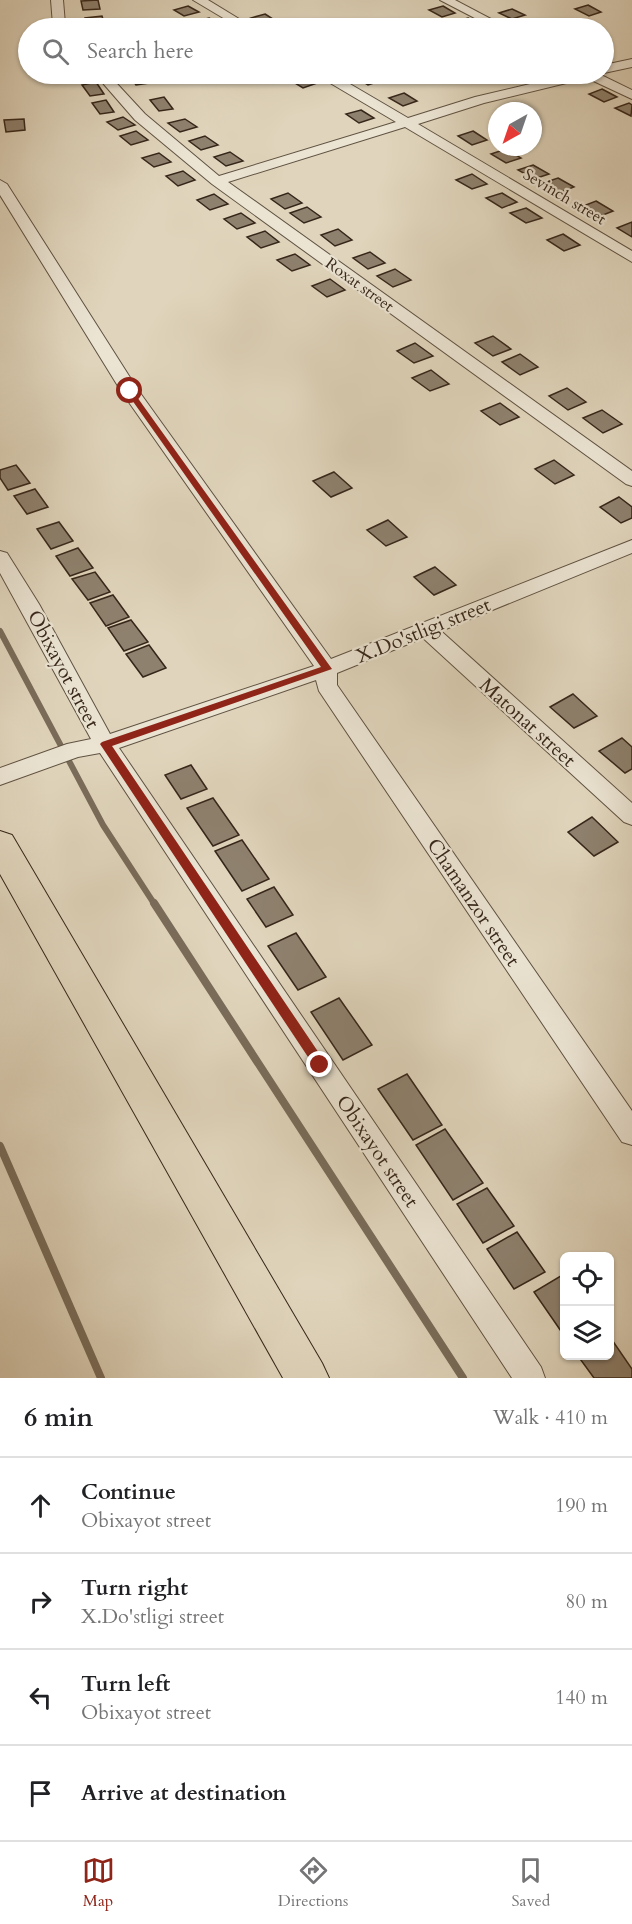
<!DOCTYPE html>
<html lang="en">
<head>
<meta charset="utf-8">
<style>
  :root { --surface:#fff; --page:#f2f2f2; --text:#202124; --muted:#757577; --line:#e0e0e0; --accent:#8f2418 }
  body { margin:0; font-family:Cardo,serif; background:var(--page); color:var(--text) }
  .controls { position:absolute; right:18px; bottom:18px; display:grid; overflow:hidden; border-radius:9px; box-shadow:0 2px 4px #0004 }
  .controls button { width:54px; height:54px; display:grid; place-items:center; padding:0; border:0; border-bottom:2px solid var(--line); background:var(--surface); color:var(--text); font:30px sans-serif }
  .compass { position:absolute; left:488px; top:102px; width:54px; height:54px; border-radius:50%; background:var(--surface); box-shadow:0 2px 4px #0004; rotate:220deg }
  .stop { position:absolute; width:18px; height:18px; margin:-14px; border:4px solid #8f2418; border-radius:50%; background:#fff }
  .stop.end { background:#8f2418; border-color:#fff; box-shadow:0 2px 6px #0008 }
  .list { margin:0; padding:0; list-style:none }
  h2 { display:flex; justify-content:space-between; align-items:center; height:78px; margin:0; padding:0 24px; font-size:26px }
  h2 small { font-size:20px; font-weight:400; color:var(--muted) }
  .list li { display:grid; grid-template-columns:39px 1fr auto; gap:18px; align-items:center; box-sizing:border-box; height:96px; padding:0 24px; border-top:2px solid var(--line) }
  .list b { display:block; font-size:22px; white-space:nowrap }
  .list p { margin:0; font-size:20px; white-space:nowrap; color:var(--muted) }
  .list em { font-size:20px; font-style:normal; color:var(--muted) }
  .icon { flex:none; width:33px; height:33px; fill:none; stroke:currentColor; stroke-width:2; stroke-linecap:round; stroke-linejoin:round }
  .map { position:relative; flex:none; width:632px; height:1378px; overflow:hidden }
  .search { position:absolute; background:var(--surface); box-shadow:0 2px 4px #0004; left:18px; right:18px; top:18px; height:66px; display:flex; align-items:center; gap:15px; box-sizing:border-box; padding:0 21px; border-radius:33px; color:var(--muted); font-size:22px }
  .sheet { height:462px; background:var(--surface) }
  nav { display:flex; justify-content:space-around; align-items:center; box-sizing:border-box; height:84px; border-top:2px solid var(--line); background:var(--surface); font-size:16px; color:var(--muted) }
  nav a { display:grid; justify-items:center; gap:3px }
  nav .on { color:var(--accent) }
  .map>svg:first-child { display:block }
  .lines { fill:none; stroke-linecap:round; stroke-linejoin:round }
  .stream-far1 { stroke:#796c5a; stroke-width:6 }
  .stream { stroke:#796c5a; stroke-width:8 }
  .building { fill:#8e816e; stroke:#36261a; stroke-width:1.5 }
  .minor-casing { stroke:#605242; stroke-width:2 }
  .highway-casing { stroke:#36261a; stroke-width:2 }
  .minor { fill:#ebe4d3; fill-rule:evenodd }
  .highway { fill:#e0d5bc; fill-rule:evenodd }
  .route { fill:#8f2418 }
  .labels { text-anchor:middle; stroke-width:4.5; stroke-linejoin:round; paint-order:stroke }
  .far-street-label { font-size:16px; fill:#36261a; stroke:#ebe4d3 }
  .street-label { font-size:20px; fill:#36261a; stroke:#ebe4d3 }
</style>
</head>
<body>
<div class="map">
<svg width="632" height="1378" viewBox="0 0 632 1378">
  <rect width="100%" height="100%" fill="#e0d5bc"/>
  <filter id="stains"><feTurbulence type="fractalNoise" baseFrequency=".00333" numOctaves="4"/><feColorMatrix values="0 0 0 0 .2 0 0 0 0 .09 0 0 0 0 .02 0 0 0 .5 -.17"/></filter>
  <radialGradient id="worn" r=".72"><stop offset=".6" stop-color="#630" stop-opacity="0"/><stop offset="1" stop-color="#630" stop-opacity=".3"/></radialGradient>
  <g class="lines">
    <!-- stream-far1 -->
    <path class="stream-far1" d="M 0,631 L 103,825 L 155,905"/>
    <!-- stream -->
    <g class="stream">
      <path d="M 154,903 L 463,1378"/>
      <path d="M 0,1146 L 101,1378"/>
    </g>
  </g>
  <!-- building -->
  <g class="building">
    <path d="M 98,0 L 100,9 L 83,10 L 81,1 Z"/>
    <path d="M 588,5 L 601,12 L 589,16 L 575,9 Z"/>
    <path d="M 188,6 L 199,12 L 184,16 L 174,10 Z"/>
    <path d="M 443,6 L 455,13 L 442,17 L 429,10 Z"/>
    <path d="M 512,9 L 525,15 L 512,19 L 499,13 Z"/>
    <path d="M 265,14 L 276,21 L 262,25 L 251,18 Z"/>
    <path d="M 102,16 L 105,26 L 87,27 L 85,18 Z"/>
    <path d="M 209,18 L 220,25 L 204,28 L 194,22 Z"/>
    <path d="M 468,18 L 481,25 L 465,28 L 454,22 Z"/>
    <path d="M 128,74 L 143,74 L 150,83 L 136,85 Z"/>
    <path d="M 371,74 L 383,80 L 368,85 L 355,77 Z"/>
    <path d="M 305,76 L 317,83 L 303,88 L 290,80 Z"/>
    <path d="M 96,82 L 104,94 L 90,96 L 82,85 Z"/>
    <path d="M 602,89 L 617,97 L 604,102 L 589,94 Z"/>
    <path d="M 404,93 L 417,101 L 403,106 L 389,98 Z"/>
    <path d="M 164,97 L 173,109 L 159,111 L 150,100 Z"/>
    <path d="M 106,100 L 114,112 L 100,114 L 92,103 Z"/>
    <path d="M 629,103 L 632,105 L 631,116 L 615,108 Z"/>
    <path d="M 361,110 L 374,118 L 359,123 L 346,114 Z"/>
    <path d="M 123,117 L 135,125 L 118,130 L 107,122 Z"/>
    <path d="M 24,119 L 25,130 L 6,132 L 4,120 Z"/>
    <path d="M 185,119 L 197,127 L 180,132 L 168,123 Z"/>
    <path d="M 136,131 L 148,140 L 131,145 L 120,136 Z"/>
    <path d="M 473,131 L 487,140 L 472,145 L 458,136 Z"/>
    <path d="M 205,136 L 218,145 L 201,150 L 189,141 Z"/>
    <path d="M 506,149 L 521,158 L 506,163 L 491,154 Z"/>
    <path d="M 230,152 L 243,161 L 226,166 L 214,157 Z"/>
    <path d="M 159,153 L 171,162 L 154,167 L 142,158 Z"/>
    <path d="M 533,165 L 549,174 L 534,179 L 518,170 Z"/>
    <path d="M 183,171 L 195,180 L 178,186 L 166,176 Z"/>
    <path d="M 472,174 L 487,184 L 472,189 L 456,180 Z"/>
    <path d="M 558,178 L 574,187 L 559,193 L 543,183 Z"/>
    <path d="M 288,193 L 302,203 L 285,209 L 271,199 Z"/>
    <path d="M 502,193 L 517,202 L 502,208 L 486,198 Z"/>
    <path d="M 214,194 L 228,204 L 210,210 L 197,200 Z"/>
    <path d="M 596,201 L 613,211 L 598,217 L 581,207 Z"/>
    <path d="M 307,207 L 321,217 L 304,223 L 290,213 Z"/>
    <path d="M 526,208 L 542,218 L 526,223 L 510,213 Z"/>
    <path d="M 241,213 L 255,223 L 237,229 L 224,219 Z"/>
    <path d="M 632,222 L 632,237 L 617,228 Z"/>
    <path d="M 338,229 L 352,240 L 335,246 L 321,235 Z"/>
    <path d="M 265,231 L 279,242 L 261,248 L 247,237 Z"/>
    <path d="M 563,234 L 580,245 L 564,251 L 547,240 Z"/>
    <path d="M 370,252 L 385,263 L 368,269 L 353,258 Z"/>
    <path d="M 295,254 L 310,265 L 292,271 L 277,260 Z"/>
    <path d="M 395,269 L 411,280 L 393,287 L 377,276 Z"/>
    <path d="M 330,279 L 345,290 L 327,297 L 312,286 Z"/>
    <path d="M 493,336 L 511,349 L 493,356 L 475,343 Z"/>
    <path d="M 415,343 L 433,356 L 414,363 L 397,351 Z"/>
    <path d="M 520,354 L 538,367 L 520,375 L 502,362 Z"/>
    <path d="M 431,370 L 449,384 L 430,391 L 412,378 Z"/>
    <path d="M 567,388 L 586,402 L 568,410 L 549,396 Z"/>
    <path d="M 500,403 L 519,417 L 500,425 L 481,411 Z"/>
    <path d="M 602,410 L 622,424 L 603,433 L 583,418 Z"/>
    <path d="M 554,460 L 574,475 L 555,484 L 535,469 Z"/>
    <path d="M 16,465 L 30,483 L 8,490 L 0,478 L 0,470 Z"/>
    <path d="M 334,472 L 352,488 L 331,497 L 313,481 Z"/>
    <path d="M 35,489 L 48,507 L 27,514 L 14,496 Z"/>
    <path d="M 619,497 L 632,507 L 632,518 L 621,523 L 600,507 Z"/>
    <path d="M 388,520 L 407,537 L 386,546 L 367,530 Z"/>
    <path d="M 59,522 L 73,541 L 51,549 L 37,529 Z"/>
    <path d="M 78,548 L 93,568 L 70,576 L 56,556 Z"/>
    <path d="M 435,567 L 456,585 L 434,595 L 414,577 Z"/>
    <path d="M 95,572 L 110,592 L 88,600 L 72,579 Z"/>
    <path d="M 113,595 L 129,617 L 106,626 L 90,603 Z"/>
    <path d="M 131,620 L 148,642 L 124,651 L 108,628 Z"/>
    <path d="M 149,645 L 166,668 L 143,677 L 126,654 Z"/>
    <path d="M 573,694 L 597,716 L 574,728 L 550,707 Z"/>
    <path d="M 622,738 L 632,747 L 632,769 L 625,773 L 599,751 Z"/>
    <path d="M 191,765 L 207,789 L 181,799 L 165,775 Z"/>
    <path d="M 213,798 L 239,835 L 213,846 L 187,808 Z"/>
    <path d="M 592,817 L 618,842 L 594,856 L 568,832 Z"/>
    <path d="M 242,840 L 269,879 L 242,891 L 215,851 Z"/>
    <path d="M 274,887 L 293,915 L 266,927 L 247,899 Z"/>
    <path d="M 296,933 L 326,977 L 298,990 L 268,946 Z"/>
    <path d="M 339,998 L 372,1045 L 343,1060 L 311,1012 Z"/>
    <path d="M 407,1074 L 442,1125 L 413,1140 L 378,1089 Z"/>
    <path d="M 445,1129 L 483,1183 L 453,1200 L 416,1145 Z"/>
    <path d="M 487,1188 L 514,1226 L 483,1243 L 457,1204 Z"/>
    <path d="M 517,1232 L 545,1272 L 514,1289 L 487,1249 Z"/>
    <path d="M 564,1274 L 564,1333 L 563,1334 L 534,1292 Z"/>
    <path d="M 610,1337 L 632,1369 L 632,1378 L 594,1378 L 578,1356 L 610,1356 Z"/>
  </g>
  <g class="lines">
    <!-- minor casing -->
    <g class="minor-casing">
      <g id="minor">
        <path d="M 51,0 L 63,0 L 65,24 L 68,28 L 56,28 L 53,25 Z"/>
        <path d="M 193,0 L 208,0 L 254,28 L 240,28 Z"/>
        <path d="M 440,0 L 455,0 L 508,28 L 494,28 Z"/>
        <path d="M 632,59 L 632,67 L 604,73 L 604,65 Z"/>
        <path d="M 95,74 L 108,74 L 145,114 L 219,176 L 396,122 L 320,77 L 319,74 L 333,74 L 408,118 L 475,97 L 572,74 L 599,74 L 632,90 L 632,99 L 587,78 L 484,103 L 418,124 L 632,251 L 632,262 L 405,127 L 228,182 L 632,471 L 632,486 L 626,484 L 212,184 L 135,120 Z"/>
        <path d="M 0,180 L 7,184 L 138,390 L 331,659 L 632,540 L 632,553 L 441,631 L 632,803 L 632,825 L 624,822 L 423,638 L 337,673 L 337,685 L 632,1111 L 632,1145 L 622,1142 L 319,691 L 316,680 L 119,748 L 541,1367 L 545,1378 L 512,1378 L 100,753 L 78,757 L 0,785 L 0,768 L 67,744 L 91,739 L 0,573 L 0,551 L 7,553 L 39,604 L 110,734 L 314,666 L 121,391 L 0,195 Z"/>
      </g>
    </g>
    <!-- highway casing -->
    <g class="highway-casing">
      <path id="highway" d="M 0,831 L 12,835 L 322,1363 L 329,1378 L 283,1378 L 0,874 Z"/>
    </g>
    <!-- minor -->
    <use href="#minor" class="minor"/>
    <!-- highway -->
    <use href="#highway" class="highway"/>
  </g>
  <!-- route -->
  <path class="route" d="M 127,390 L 132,390 L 332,669 L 112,746 L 325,1062 L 326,1065 L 320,1071 L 316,1069 L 100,744 L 102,742 L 321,667 L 127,393 Z"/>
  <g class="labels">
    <!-- far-street labels -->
    <g class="far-street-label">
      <text transform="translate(565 196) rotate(31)" y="6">Sevinch street</text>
      <text transform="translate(360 284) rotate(36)" y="6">Roxat street</text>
    </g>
    <!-- street labels -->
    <g class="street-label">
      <text transform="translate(423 630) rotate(-22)" y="7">X.Do'stligi street</text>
      <text transform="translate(64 669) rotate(62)" y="7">Obixayot street</text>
      <text transform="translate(528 722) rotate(42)" y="7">Matonat street</text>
      <text transform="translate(474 902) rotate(56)" y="7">Chamanzor street</text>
      <text transform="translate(378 1151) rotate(56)" y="7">Obixayot street</text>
    </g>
  </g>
  <rect width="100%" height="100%" filter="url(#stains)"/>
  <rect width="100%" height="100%" fill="url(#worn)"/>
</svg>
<div class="controls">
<button><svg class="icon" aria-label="locate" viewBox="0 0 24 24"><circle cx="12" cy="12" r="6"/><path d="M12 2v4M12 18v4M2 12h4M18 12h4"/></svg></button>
<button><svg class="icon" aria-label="layers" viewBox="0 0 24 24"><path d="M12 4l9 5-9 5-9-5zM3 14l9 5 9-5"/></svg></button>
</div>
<svg class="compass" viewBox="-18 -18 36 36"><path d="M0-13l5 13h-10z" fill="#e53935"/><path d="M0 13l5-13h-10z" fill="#757577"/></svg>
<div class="stop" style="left:130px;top:391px"></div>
<div class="stop end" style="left:320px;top:1065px"></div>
<div class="search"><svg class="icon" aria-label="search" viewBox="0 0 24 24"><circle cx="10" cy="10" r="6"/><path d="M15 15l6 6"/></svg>Search here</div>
</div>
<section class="sheet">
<h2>6 min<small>Walk · 410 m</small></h2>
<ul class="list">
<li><svg class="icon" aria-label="ahead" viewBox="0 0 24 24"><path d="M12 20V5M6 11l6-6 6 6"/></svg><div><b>Continue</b><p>Obixayot street</p></div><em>190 m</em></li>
<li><svg class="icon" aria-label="right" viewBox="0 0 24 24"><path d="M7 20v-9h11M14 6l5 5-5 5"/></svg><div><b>Turn right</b><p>X.Do'stligi street</p></div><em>80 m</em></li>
<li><svg class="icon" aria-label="left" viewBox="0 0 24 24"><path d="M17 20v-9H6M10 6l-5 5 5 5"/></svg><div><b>Turn left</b><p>Obixayot street</p></div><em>140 m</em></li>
<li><svg class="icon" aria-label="arrive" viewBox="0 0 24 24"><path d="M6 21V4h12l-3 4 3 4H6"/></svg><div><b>Arrive at destination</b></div></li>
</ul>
</section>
<nav>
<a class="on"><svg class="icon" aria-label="map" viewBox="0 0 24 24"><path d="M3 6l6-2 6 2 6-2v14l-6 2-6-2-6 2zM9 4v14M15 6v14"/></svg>Map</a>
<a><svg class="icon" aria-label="directions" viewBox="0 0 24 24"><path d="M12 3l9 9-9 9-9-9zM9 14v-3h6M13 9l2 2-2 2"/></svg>Directions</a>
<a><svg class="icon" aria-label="saved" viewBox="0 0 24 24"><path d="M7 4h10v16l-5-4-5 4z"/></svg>Saved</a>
</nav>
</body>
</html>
